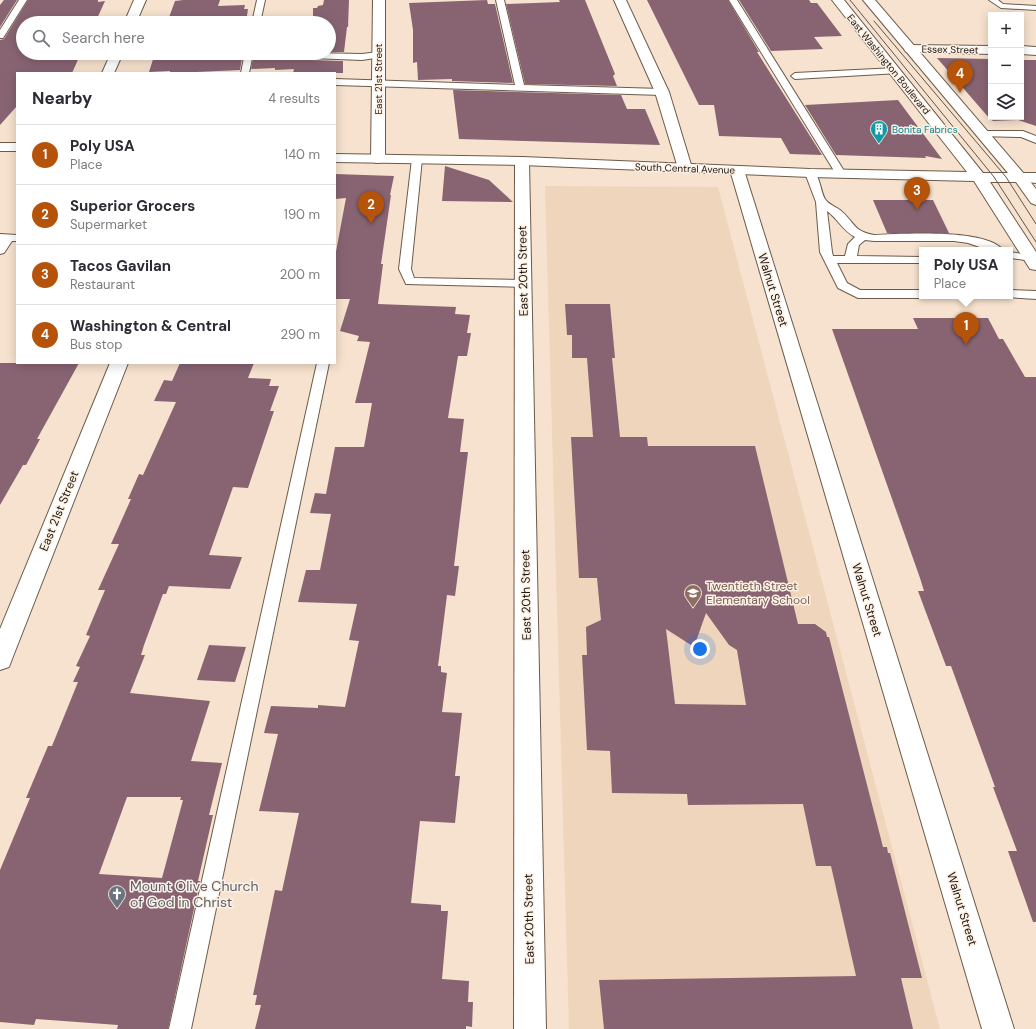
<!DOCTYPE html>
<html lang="en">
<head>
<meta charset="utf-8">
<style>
  :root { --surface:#fff; --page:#f2f2f3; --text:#2b2b33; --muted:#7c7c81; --line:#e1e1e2; --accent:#b45309 }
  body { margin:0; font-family:"DM Sans",sans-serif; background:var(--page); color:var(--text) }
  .controls { position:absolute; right:12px; top:12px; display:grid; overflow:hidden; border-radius:0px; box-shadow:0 2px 10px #0003 }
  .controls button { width:36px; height:36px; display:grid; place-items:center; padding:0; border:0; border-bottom:1px solid var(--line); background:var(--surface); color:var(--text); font:20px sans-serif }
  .you { position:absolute; left:700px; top:649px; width:14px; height:14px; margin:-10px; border:3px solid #fff; border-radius:50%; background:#1a73e8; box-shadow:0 0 0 6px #1a73e833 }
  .badge { display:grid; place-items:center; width:26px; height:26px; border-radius:50%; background:var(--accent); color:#fff; font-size:13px; font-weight:700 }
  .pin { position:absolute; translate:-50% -33px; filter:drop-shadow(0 1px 2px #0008) }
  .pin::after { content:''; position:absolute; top:21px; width:14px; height:12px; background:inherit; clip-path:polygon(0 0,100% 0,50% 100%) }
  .popup { position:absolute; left:919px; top:247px; width:94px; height:52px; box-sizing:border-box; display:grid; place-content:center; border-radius:0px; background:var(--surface); filter:drop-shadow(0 1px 3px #0005); font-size:13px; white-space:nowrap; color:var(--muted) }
  .popup b { font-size:15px; color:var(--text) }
  .popup::after { content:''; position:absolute; left:50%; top:100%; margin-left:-8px; border:8px solid transparent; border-top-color:var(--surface) }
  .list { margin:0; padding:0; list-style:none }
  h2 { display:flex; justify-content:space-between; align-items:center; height:52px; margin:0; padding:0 16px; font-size:17px }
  h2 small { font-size:13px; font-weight:400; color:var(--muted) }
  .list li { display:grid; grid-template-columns:26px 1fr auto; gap:12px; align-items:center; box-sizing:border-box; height:60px; padding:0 16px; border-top:1px solid var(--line) }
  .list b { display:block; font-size:15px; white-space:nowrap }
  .list p { margin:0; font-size:13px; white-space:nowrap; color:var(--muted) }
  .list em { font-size:13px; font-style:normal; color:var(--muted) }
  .icon { flex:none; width:22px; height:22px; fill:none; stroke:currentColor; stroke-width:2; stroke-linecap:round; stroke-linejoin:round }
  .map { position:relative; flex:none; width:1036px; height:1029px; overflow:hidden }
  .search { position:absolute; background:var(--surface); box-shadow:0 2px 10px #0003; left:16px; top:16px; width:320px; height:44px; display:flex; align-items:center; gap:10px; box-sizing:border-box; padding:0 14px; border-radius:22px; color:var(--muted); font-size:15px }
  .panel { position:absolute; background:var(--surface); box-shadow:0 2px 10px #0003; left:16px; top:72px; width:320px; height:292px; border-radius:0px }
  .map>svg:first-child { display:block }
  .built { fill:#efd5bc }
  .building { fill:#886473; fill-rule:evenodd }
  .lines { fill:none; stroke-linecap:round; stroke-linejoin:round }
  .service-casing { stroke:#6c5b49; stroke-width:2 }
  .minor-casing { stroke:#6c5b49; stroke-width:2 }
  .secondary-casing { stroke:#6c5b49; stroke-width:2 }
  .primary-casing { stroke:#6c5b49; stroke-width:2 }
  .service { fill:#fff; fill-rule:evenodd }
  .minor { fill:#fff; fill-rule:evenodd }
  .secondary { fill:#fff; fill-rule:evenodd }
  .primary { fill:#fff; fill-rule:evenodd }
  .tram { stroke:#60554a; stroke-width:1 }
  .labels { text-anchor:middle; stroke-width:3; stroke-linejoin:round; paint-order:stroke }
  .far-street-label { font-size:10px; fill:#1f1811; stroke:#fdf1e5 }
  .far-culture-label { font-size:10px; fill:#0d838f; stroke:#fdf1e5; text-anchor:start }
  .street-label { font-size:12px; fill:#1f1811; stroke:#fdf1e5 }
  .education-label { font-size:12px; fill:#785e54; stroke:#fdf1e5; text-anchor:start }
  .near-worship-label { font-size:14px; fill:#5b616d; stroke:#fdf1e5; text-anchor:start }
</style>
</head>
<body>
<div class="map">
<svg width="1036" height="1029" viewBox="0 0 1036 1029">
  <rect width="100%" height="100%" fill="#f6e2ce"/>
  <!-- built -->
  <path class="built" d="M 545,186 L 718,187 L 940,1029 L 569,1029 Z"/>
  <!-- building -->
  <g class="building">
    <path d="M 4,0 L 17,0 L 0,27 L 0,5 Z"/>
    <path d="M 28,0 L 98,0 L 98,2 L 105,1 L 95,23 L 23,23 L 23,53 L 81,53 L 72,73 L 17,73 L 17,106 L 0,125 L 0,40 L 4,39 Z"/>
    <path d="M 183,0 L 220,0 L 218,6 L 245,5 L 244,9 L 248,9 L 246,22 L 251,21 L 251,23 L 167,23 L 175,1 Z"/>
    <path d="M 324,0 L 349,0 L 348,27 L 347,27 L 344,52 L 329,52 L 329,23 L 262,23 L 262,21 L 313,18 L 313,8 L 317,8 L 318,6 L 323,5 Z"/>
    <path d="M 487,0 L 488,4 L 495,4 L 513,83 L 452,81 L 452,79 L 418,80 L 417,62 L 413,63 L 413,30 L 409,3 Z"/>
    <path d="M 559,0 L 585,0 L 615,74 L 613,76 L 617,86 L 525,84 L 506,4 L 560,2 Z"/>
    <path d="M 647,0 L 728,0 L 759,52 L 757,52 L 822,155 L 790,154 L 781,138 L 719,136 L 714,105 L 699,105 Z"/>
    <path d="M 739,0 L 809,0 L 811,3 L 817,3 L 842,36 L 814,37 L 823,49 L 771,51 Z"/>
    <path d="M 155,53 L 243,53 L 240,70 L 175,73 L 170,73 L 170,71 L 149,72 Z"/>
    <path d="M 254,53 L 307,53 L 306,56 L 311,60 L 343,61 L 343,73 L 293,73 L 294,69 L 275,70 L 275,68 L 251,69 Z"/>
    <path d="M 937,58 L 991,59 L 991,117 L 1021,117 L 1021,60 L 1036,60 L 1036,126 L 1018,120 L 993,121 L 990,119 Z"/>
    <path d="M 453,90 L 621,95 L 627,109 L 645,109 L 660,145 L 459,139 Z"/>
    <path d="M 898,100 L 942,159 L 925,156 L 926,158 L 836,155 L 805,105 Z"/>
    <path d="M 445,166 L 489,180 L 513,202 L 442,201 Z"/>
    <path d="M 335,174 L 394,176 L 390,195 L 391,195 L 381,264 L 383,264 L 378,304 L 456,307 L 455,314 L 470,315 L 467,333 L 471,333 L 467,356 L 458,356 L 448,418 L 464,419 L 460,452 L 468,452 L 454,566 L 459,566 L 455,596 L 447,595 L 438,666 L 441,666 L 441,672 L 447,673 L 442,712 L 462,713 L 455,776 L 460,776 L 455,823 L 420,821 L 411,903 L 441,905 L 441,911 L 448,911 L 442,979 L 469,981 L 468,1002 L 473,1002 L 472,1027 L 466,1026 L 466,1029 L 255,1029 L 261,1005 L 255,1005 L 257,995 L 253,995 L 275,890 L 282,891 L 299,813 L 259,811 L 278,734 L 264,733 L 271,706 L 318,708 L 318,705 L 345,707 L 359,641 L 349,640 L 357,604 L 298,602 L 306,570 L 320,570 L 331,514 L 310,513 L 315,493 L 326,494 L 335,447 L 364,447 L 372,403 L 355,403 L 370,342 L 357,341 L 359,336 L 340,331 L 350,299 L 335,299 L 335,257 L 346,198 L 335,199 Z"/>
    <path d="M 873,200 L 933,200 L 949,233 L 887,233 Z"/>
    <path d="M 565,304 L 610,304 L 615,358 L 612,358 L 620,437 L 647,437 L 648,446 L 755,446 L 798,624 L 815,624 L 826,632 L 827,637 L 829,637 L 883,847 L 887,847 L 888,853 L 890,853 L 922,978 L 901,978 L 913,1029 L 604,1029 L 599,980 L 856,976 L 831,866 L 816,866 L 803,804 L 688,805 L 687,794 L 612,793 L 610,751 L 587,750 L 582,655 L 587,655 L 586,627 L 601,620 L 597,578 L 579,578 L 571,437 L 593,437 L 587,358 L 572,358 L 572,335 L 567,335 ZM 706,613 L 729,645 L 737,650 L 746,705 L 675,704 L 666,629 L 694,647 Z"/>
    <path d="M 913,318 L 988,318 L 999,339 L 1003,339 L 1025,377 L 1036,377 L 1036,922 L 1033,922 L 1008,851 L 1017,851 L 993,787 L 995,787 L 951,666 L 946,666 L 918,591 L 924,591 L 920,578 L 832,329 L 918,329 Z"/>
    <path d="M 0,363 L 79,363 L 37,439 L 40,439 L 26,465 L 23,465 L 0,505 Z"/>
    <path d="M 180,363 L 254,363 L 248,378 L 271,379 L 269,386 L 279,386 L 270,411 L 274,411 L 248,488 L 233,487 L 209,555 L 242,557 L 230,589 L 169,586 L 166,594 L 163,594 L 144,645 L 141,655 L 145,655 L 130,693 L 210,701 L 191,761 L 222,763 L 209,815 L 213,815 L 198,881 L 200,881 L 168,1029 L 117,1029 L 118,1025 L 36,1019 L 34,1025 L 0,1022 L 0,870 L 30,798 L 26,798 L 48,746 L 52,746 L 78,682 L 73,682 L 80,667 L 76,666 L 90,636 L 86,635 L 105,590 L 98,590 L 119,544 L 111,544 L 131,499 L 128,499 L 139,474 L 143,475 L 176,402 L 154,401 L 164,380 L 172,381 ZM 127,797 L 181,797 L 180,800 L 183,800 L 162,878 L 99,874 Z"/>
    <path d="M 209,645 L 246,647 L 235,682 L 197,680 Z"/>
  </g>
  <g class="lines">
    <!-- service casing -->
    <g class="service-casing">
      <g id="service">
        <path d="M 19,0 L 27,0 L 3,38 L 0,38 L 0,30 Z"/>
        <path d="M 257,0 L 265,0 L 260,23 L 252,23 Z"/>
        <path d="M 496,0 L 504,0 L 524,85 L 662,89 L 667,92 L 662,95 L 335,85 L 335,79 L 515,85 Z"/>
        <path d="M 729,0 L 737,0 L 846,174 L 845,176 L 837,176 L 836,174 Z"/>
        <path d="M 989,0 L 998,0 L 1003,4 L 1036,6 L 1036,10 L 1001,8 Z"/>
        <path d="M 378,52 L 381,53 L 382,55 L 381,57 L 362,60 L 311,58 L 307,55 L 309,53 L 362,54 Z"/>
        <path d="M 245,53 L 253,53 L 249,73 L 241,73 Z"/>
        <path d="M 896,68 L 899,69 L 900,71 L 899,73 L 795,79 L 791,76 L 795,73 Z"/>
        <path d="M 982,131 L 1023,131 L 1036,136 L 1036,143 L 1021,137 L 979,136 L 977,134 Z"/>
        <path d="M 417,156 L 422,159 L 411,269 L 414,278 L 523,280 L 527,281 L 529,284 L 527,287 L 406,284 L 399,269 L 412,159 Z"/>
        <path d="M 810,170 C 820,172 820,191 825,199 C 828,204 836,207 840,210 C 855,222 852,231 874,235 C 900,234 986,228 1003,250 L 988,250 L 968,243 L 954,241 L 874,241 L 865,240 L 859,245 L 857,256 L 922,257 L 922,263 L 837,263 L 847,283 L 860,290 L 922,290 L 922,296 L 927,296 L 922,298 L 858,298 L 838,288 L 820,252 L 816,202 L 805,173 ZM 827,211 C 838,219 843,231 855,237 L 848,244 L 845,256 L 833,256 L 832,252 Z"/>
        <path d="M 0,234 L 17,235 L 17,241 L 12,241 L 4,253 L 0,254 Z"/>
        <path d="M 1010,252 L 1036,256 L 1036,260 L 1032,261 L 1010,258 Z"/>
        <path d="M 1010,290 L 1036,291 L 1036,299 L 1006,297 L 1010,296 Z"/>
        <path d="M 317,363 L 329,363 L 191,1029 L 169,1029 Z"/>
      </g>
    </g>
    <!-- minor casing -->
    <g class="minor-casing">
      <g id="minor">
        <path d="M 134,0 L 146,0 L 136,23 L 124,23 Z"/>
        <path d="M 373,0 L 385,0 L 385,159 L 383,162 L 378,163 L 373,162 L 371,159 Z"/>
        <path d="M 614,0 L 626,0 L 669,92 L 692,168 L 690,171 L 685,172 L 680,171 L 678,168 L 655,92 Z"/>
        <path d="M 910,45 L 991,46 L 991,54 L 906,52 L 904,49 L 906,46 Z"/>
        <path d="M 1021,46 L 1036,47 L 1036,55 L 1021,54 Z"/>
        <path d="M 111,53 L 123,53 L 114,73 L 102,73 Z"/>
        <path d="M 522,157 L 527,158 L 529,161 L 546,1029 L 514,1029 L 515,161 L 517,158 Z"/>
        <path d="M 737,166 L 742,167 L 744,170 L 1014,1029 L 982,1029 L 730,170 L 732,167 Z"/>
        <path d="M 110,363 L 128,363 L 12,659 L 9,667 L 0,670 L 0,629 Z"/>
      </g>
    </g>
    <!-- secondary casing -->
    <g class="secondary-casing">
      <path id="secondary" d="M 1020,173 L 1036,173 L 1036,183 L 1015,181 L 1012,178 L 1015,175 Z"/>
    </g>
    <!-- primary casing -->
    <g class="primary-casing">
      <g id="primary">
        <path d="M 832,0 L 844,0 L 983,173 L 1008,173 L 863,0 L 875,0 L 1025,175 L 1036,189 L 1036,205 L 1031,203 L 1016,182 L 990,182 L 1036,252 L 1036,270 L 1030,269 L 974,181 L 810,177 L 522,165 L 335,162 L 335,154 L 522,157 L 810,169 L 967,172 Z"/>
        <rect x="0" y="143" width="17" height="8"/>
      </g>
    </g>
    <!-- service -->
    <use href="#service" class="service"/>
    <!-- minor -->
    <use href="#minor" class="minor"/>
    <!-- secondary -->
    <use href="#secondary" class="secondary"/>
    <!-- primary -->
    <use href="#primary" class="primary"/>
    <!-- tram -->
    <g class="tram">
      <path d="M 850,0 L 994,177 L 1036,242"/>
      <path d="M 874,21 L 1006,177 L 1036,224"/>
    </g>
  </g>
  <!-- icons -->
  <defs>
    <g id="building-pin" transform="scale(0.9)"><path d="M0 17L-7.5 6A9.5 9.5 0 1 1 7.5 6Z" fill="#0f9aa8" stroke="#fdf1e5"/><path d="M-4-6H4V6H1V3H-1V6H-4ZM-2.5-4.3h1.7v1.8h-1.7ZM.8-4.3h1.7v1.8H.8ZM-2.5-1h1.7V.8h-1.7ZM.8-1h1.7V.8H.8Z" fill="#fff"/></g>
    <g id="school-pin" transform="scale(0.9)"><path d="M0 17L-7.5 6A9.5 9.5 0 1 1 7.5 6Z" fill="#8d6e63" stroke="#fdf1e5"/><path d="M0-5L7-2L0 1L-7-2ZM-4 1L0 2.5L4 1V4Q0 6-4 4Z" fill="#fff"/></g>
    <g id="church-pin" transform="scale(0.9)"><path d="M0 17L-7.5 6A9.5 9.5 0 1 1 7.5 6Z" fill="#6b7280" stroke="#fdf1e5"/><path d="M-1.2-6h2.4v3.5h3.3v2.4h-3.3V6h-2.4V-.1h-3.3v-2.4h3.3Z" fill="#fff"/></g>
  </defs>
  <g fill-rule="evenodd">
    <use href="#building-pin" x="879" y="129"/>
    <use href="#school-pin" x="693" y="593"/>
    <use href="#church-pin" x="117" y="894"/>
  </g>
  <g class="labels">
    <!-- far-street labels -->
    <g class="far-street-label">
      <text transform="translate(950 49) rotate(1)" y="4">Essex Street</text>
      <text transform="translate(889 64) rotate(51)" y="4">East Washington Boulevard</text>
      <text transform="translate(378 79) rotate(-90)" y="4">East 21st Street</text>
      <text transform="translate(685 168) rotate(2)" y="4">South Central Avenue</text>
    </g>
    <!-- far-culture labels -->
    <g class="far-culture-label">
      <text x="892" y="133">Bonita Fabrics</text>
    </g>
    <!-- street labels -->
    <g class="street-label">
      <text transform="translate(523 271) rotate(-91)" y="4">East 20th Street</text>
      <text transform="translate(773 290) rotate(73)" y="4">Walnut Street</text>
      <text transform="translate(59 511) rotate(-68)" y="4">East 21st Street</text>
      <text transform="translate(526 595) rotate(-91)" y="4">East 20th Street</text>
      <text transform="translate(867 600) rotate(73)" y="4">Walnut Street</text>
      <text transform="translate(962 909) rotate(73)" y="4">Walnut Street</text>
      <text transform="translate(529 919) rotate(-91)" y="4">East 20th Street</text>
    </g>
    <!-- education labels -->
    <g class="education-label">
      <text x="706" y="590">Twentieth Street<tspan x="706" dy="14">Elementary School</tspan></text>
    </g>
    <!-- near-worship labels -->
    <g class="near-worship-label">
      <text x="130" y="891">Mount Olive Church<tspan x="130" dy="16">of God in Christ</tspan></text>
    </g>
  </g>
</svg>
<div class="controls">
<button>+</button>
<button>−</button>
<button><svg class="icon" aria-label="layers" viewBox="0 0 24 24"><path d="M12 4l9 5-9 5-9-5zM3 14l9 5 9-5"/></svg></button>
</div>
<div class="you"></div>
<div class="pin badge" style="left:966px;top:345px">1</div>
<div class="popup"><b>Poly USA</b>Place</div>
<div class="pin badge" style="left:371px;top:224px">2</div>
<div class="pin badge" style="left:917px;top:210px">3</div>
<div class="pin badge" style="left:960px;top:93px">4</div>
<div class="search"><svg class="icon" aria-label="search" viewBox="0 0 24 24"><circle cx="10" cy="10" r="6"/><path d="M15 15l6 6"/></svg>Search here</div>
<section class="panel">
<h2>Nearby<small>4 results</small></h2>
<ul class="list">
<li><span class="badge">1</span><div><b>Poly USA</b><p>Place</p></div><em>140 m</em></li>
<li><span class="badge">2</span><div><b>Superior Grocers</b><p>Supermarket</p></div><em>190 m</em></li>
<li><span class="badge">3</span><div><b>Tacos Gavilan</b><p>Restaurant</p></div><em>200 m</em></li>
<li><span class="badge">4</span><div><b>Washington &amp; Central</b><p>Bus stop</p></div><em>290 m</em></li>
</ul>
</section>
</div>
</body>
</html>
